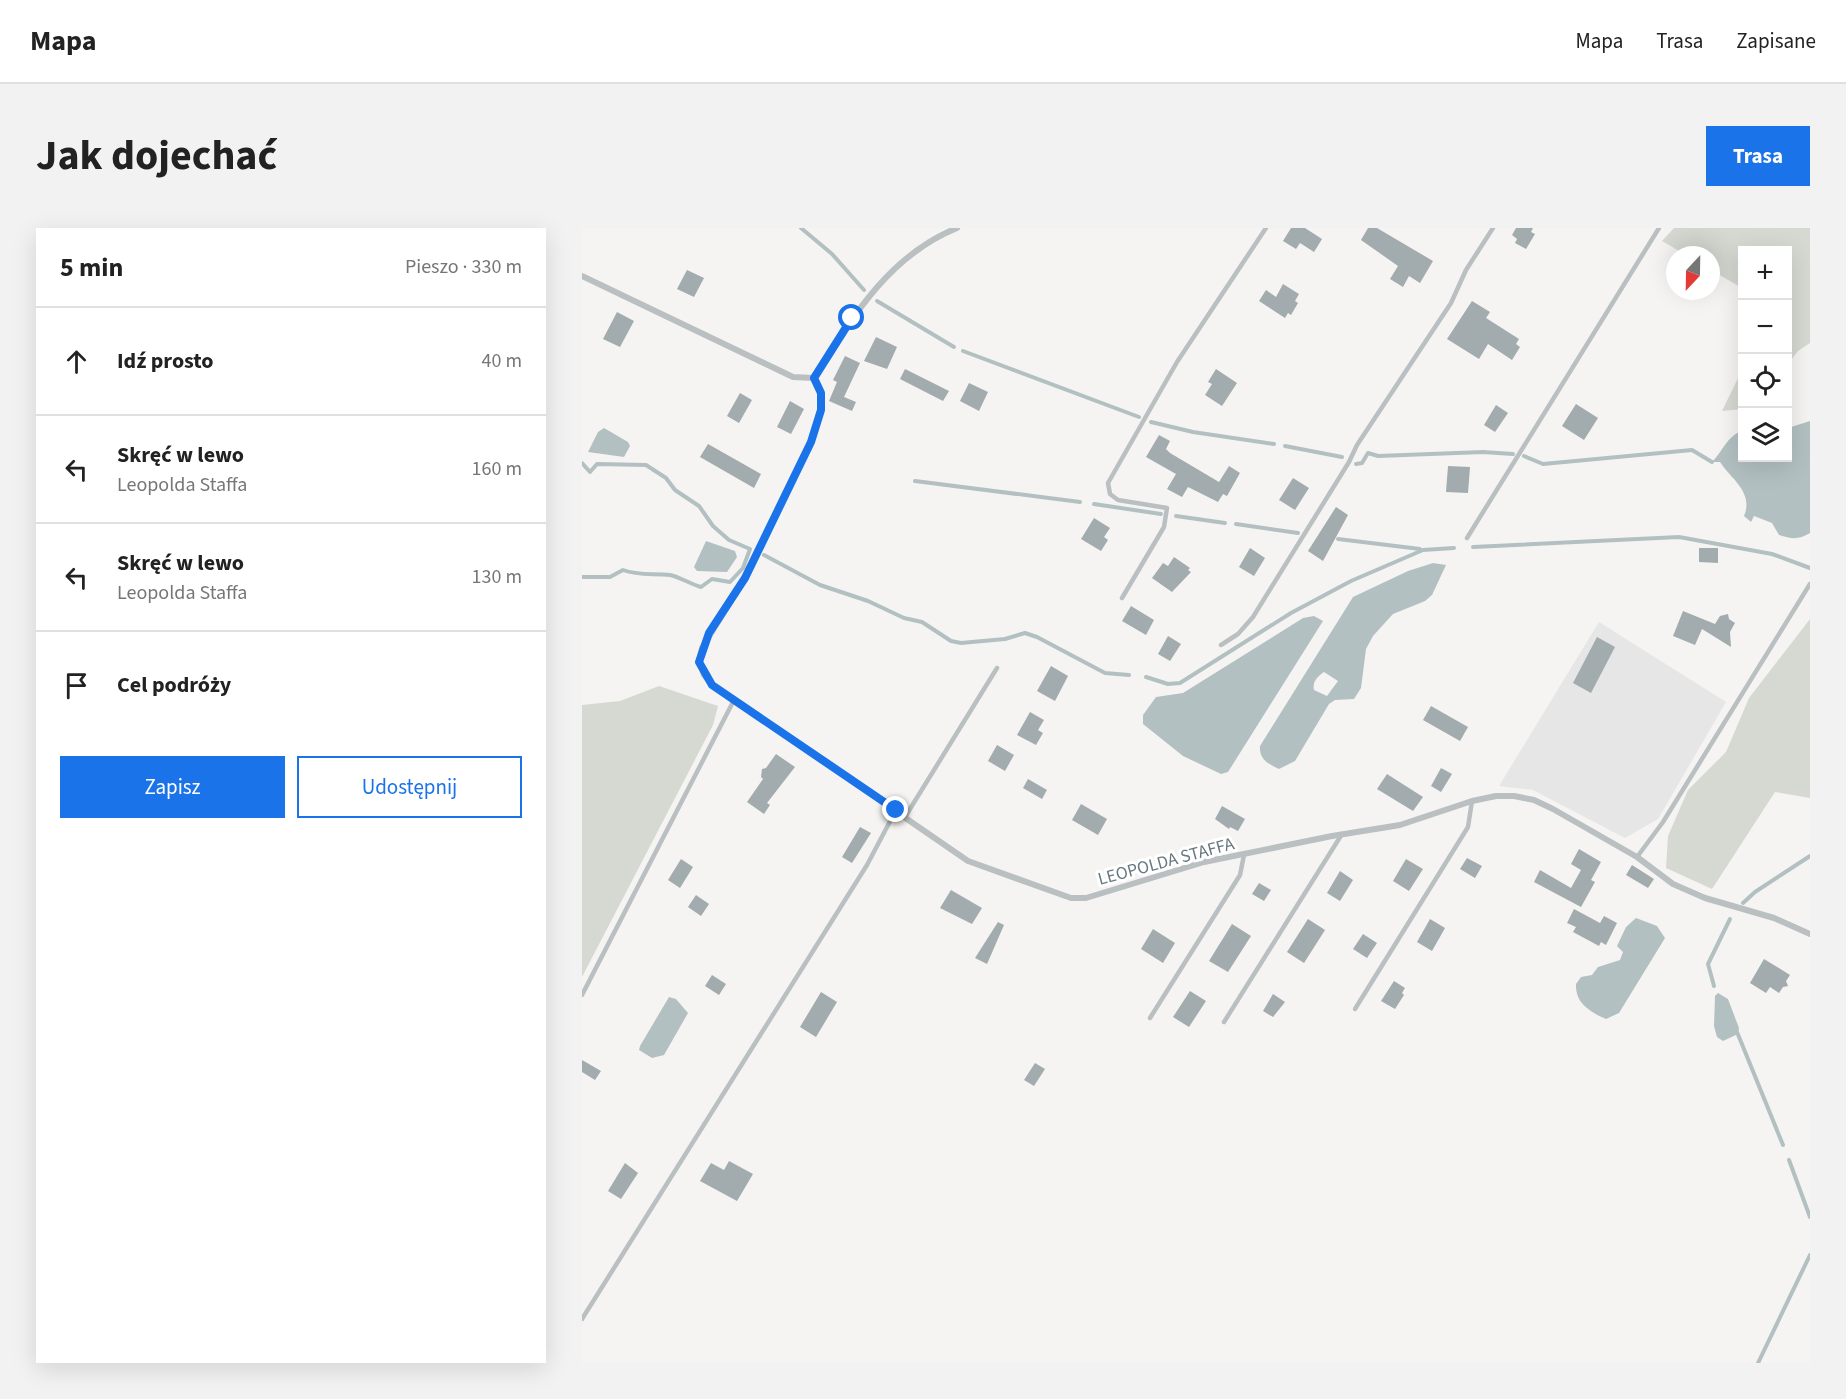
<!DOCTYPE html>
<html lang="pl">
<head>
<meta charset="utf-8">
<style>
  :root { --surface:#fff; --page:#f2f2f2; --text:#222; --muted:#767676; --line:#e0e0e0; --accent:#1a73e8 }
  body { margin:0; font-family:"Source Sans 3",sans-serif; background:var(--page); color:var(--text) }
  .controls { position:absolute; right:18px; top:18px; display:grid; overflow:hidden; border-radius:0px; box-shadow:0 6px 24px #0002 }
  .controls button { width:54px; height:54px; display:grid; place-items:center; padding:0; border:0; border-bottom:2px solid var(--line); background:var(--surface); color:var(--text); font:30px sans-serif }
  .compass { position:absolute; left:1084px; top:18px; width:54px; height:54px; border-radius:50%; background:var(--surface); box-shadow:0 6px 24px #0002; rotate:202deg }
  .stop { position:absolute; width:18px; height:18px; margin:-14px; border:4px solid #1a73e8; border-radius:50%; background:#fff }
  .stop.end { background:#1a73e8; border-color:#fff; box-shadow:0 2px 6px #0008 }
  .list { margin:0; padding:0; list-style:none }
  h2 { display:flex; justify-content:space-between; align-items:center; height:78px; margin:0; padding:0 24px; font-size:26px }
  h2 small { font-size:20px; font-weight:400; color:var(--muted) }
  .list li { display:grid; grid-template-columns:39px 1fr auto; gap:18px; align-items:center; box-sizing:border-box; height:108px; padding:0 24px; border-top:2px solid var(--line) }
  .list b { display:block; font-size:22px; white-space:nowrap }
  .list p { margin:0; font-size:20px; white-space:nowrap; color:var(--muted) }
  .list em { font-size:20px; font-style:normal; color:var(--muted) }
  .actions { display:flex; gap:12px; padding:18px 24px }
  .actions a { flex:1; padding:14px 0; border:2px solid var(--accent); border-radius:0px; text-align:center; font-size:21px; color:var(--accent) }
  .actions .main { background:var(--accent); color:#fff }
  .icon { flex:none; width:33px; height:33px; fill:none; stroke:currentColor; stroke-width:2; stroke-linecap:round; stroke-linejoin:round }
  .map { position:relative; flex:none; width:1228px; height:1135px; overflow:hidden; border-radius:0px }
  header { display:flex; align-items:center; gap:36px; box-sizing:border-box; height:84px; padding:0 30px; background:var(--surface); border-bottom:2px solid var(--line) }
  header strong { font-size:28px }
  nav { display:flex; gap:33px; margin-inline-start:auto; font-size:21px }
  .intro { display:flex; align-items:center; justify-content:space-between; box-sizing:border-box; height:144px; padding:0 36px }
  h1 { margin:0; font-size:42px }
  .button { padding:15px 27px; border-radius:0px; background:var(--accent); color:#fff; font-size:21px; font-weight:700 }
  main { display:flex; gap:36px; padding:0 36px }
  aside { flex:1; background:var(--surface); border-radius:0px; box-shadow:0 6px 24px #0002 }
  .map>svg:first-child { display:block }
  .built { fill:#e5e6e5 }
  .green { fill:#d5d9d1 }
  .water { fill:#b3c0c2; fill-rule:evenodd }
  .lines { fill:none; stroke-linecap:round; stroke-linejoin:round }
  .stream { stroke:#b3c0c2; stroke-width:4 }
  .building { fill:#a2abae }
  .service { stroke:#babfc1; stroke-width:4.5 }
  .minor { stroke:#babfc1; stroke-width:6 }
  .route { stroke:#1a73e8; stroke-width:8 }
  .labels { text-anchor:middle; stroke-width:6; stroke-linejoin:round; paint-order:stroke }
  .street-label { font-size:18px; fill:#67787f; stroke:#fff }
</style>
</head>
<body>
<header>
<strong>Mapa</strong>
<nav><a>Mapa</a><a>Trasa</a><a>Zapisane</a></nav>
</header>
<div class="intro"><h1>Jak dojechać</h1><a class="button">Trasa</a></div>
<main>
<aside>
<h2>5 min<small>Pieszo · 330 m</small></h2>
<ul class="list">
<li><svg class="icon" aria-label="ahead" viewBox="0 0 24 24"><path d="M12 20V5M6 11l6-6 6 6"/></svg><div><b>Idź prosto</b></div><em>40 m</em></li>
<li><svg class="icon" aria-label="left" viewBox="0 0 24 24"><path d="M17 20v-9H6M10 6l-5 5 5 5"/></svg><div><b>Skręć w lewo</b><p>Leopolda Staffa</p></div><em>160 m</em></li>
<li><svg class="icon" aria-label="left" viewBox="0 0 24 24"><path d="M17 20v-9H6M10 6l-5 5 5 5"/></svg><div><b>Skręć w lewo</b><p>Leopolda Staffa</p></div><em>130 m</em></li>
<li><svg class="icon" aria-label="arrive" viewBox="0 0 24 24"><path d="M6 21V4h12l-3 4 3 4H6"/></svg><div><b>Cel podróży</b></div></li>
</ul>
<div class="actions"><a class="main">Zapisz</a><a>Udostępnij</a></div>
</aside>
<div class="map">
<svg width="1228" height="1135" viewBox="0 0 1228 1135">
  <rect width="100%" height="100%" fill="#f5f4f2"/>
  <!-- built -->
  <path class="built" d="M 1017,394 L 1144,474 L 1076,591 L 1043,610 L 951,562 L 917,558 Z"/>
  <!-- green -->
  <g class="green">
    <path d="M 1092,0 L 1228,0 L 1228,115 L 1216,123 L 1206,136 L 1206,22 L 1160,22 L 1160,60 L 1129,42 L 1129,27 L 1104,27 L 1080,13 Z"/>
    <path d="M 1160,142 L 1160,181 L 1140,183 Z"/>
    <path d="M 1228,391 L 1228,570 L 1193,564 L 1130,661 L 1084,640 L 1086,608 L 1106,562 L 1144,524 L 1167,470 Z"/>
    <path d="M 77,458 L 136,478 L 131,497 L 0,749 L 0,477 L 38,473 Z"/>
  </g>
  <!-- water -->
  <g class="water">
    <path d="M 1228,193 L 1228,305 C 1216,312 1210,311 1197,307 L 1190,295 L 1172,288 L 1169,294 L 1162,288 C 1172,264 1149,251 1138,234 L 1130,234 C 1141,223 1145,208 1160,203 L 1160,230 L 1206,230 L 1206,200 Z"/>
    <path d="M 22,200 L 46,214 L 48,218 L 42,229 L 6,224 L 16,204 Z"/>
    <path d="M 124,313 L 153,323 L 155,329 L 145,344 L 115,343 L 112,339 Z"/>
    <path d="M 851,335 L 864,337 L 850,367 L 843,373 L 811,386 L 791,408 L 784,421 L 779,460 L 772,471 L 753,472 L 747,476 L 713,533 L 697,541 C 686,536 677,531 678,518 L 771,369 L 826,343 ZM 742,444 L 756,453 L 745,468 L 732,462 C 730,454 736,448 742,444 Z"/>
    <path d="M 732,388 L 741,393 L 646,544 L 639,546 L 601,528 L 561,496 L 561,487 L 574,469 L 601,465 L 721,390 Z"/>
    <path d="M 1054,690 L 1075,698 L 1083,710 L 1037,785 L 1024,791 C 1008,784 993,775 994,756 L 999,749 L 1010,747 L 1016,739 L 1038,732 L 1041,724 L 1035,718 L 1044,699 Z"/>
    <path d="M 1136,765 L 1146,771 L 1157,800 L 1156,806 L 1141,813 L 1135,809 L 1132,798 L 1133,768 Z"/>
    <path d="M 87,769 L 94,771 L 106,785 L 82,827 L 70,830 L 57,822 L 58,818 Z"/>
  </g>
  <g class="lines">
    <!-- stream -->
    <g class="stream">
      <path d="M 219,0 L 250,26 L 282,62"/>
      <path d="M 295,73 L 372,119"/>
      <path d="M 381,123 L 557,189"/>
      <path d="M 569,194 L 611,204 L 692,216"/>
      <path d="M 703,218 L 760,229"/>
      <path d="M 942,228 L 961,236 L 1110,222 L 1130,234"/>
      <path d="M 0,235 L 8,244 L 15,236 L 64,237 L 84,250 L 93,262 L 117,278 L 131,298 L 147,312 L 168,321 L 161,340 L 148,354 L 130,351 L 119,359 C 108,356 98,349 88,347 C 71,345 57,348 41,342 L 28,349 L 0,349"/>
      <path d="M 774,236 L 780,235 L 786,225 L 796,228 L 901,224 L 931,226"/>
      <path d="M 333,253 L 498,274"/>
      <path d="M 512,276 L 579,286"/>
      <path d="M 594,288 L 643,295"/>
      <path d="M 654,296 L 716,305"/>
      <path d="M 756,311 L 838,321"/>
      <path d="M 891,319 L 1097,309 L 1190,326 L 1228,340"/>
      <path d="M 182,327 L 238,357 L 286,373 L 322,390 L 340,394 L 369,413 L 379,415 L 423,411 L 443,405 L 455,409 L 523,445 L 547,447"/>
      <path d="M 564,449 L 586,456 L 598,455 L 709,385 L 769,353 L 841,322 L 872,320"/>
      <path d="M 1161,675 L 1173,664 L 1228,628"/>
      <path d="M 1132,758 L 1126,736 L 1148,691"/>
      <path d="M 1155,804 L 1201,917"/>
      <path d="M 1207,932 L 1228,989"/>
      <path d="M 1176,1135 L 1228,1027"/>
    </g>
  </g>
  <!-- building -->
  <g class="building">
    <path d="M 709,0 L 723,0 L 740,11 L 732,24 L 718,15 L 714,21 L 701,13 Z"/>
    <path d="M 786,0 L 795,0 L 851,33 L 838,55 L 827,48 L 821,59 L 808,51 L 816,38 L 779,12 Z"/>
    <path d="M 934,0 L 951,0 L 949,4 L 953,6 L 944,21 L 933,15 L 935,11 L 930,7 Z"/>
    <path d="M 105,42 L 122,50 L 112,69 L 95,61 Z"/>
    <path d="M 701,56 L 717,66 L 713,73 L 716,75 L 709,87 L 706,85 L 703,90 L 677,73 L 684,62 L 694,69 Z"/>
    <path d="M 890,73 L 908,84 L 904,90 L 937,111 L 934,116 L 938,119 L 930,132 L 906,116 L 897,131 L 865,111 Z"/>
    <path d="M 35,84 L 52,93 L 38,119 L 21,111 Z"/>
    <path d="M 294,109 L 315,119 L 305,141 L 282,133 Z"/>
    <path d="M 263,128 L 278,135 L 262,169 L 274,174 L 270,183 L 247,173 L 255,154 L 251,152 Z"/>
    <path d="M 323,141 L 367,163 L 361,173 L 318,151 Z"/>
    <path d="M 634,141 L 655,155 L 640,178 L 623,167 L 630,156 L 626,154 Z"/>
    <path d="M 387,155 L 406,164 L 397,183 L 378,173 Z"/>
    <path d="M 158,165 L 170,172 L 157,195 L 145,188 Z"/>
    <path d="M 208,173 L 222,181 L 209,206 L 195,199 Z"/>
    <path d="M 994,176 L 1016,190 L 1002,212 L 980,198 Z"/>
    <path d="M 914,177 L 926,185 L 913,204 L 902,197 Z"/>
    <path d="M 577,207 L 588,213 L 584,221 L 588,225 L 637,254 L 647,238 L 658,245 L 645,268 L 641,266 L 636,274 L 606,259 L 600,269 L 585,261 L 594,246 L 564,229 Z"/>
    <path d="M 126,216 L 179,246 L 172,260 L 118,229 Z"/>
    <path d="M 866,238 L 888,239 L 886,265 L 864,264 Z"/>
    <path d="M 711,250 L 727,260 L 713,282 L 697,272 Z"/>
    <path d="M 754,279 L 766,287 L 741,333 L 726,323 Z"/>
    <path d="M 512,290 L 528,300 L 522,309 L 526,312 L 519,323 L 499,311 Z"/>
    <path d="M 668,320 L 683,330 L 672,348 L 657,339 Z"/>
    <path d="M 1117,320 L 1136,320 L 1136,335 L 1117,334 Z"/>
    <path d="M 592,329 L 608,340 L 606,342 L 609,344 L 590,364 L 570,350 L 581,335 L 586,338 Z"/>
    <path d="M 549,378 L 572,392 L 564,407 L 540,393 Z"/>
    <path d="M 1101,383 L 1133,396 L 1138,388 L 1146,386 L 1147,391 L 1153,395 L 1148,404 L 1149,419 L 1120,401 L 1113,417 L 1091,408 Z"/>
    <path d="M 586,408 L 599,416 L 588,433 L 576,426 Z"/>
    <path d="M 1015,409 L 1033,419 L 1009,465 L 991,455 Z"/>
    <path d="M 469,438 L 486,448 L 473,473 L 455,463 Z"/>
    <path d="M 849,478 L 886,499 L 878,513 L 841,492 Z"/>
    <path d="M 448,484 L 462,492 L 456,502 L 461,505 L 454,517 L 435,507 Z"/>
    <path d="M 415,517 L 432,527 L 423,543 L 406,533 Z"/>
    <path d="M 194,526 L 213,539 L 185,575 L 188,577 L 182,586 L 165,574 L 181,551 L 179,549 L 180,541 L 184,540 Z"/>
    <path d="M 859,540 L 870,546 L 859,564 L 849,558 Z"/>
    <path d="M 805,546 L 841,569 L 831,583 L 795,561 Z"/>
    <path d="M 446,551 L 465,562 L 460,571 L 441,560 Z"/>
    <path d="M 499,576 L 525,591 L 516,607 L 490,592 Z"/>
    <path d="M 640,578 L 663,591 L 656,603 L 648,599 L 647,601 L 633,591 Z"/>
    <path d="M 278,599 L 289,605 L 270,635 L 260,629 Z"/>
    <path d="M 997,621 L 1019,634 L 1009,652 L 1013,654 L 999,679 L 952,654 L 958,642 L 989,660 L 999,642 L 989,636 Z"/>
    <path d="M 885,630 L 900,638 L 893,650 L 878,641 Z"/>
    <path d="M 99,631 L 111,639 L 98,660 L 86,652 Z"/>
    <path d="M 824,631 L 841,641 L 827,663 L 811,653 Z"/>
    <path d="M 1050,637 L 1072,651 L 1066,660 L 1044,647 Z"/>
    <path d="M 758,643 L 771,652 L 758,673 L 745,665 Z"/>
    <path d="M 677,655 L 689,662 L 682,673 L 670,666 Z"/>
    <path d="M 369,662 L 400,680 L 390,696 L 358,680 Z"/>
    <path d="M 114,667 L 127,676 L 119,688 L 106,679 Z"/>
    <path d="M 992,681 L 1018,695 L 1022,688 L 1035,695 L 1024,717 L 1019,714 L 1017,718 L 991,704 L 994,699 L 985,695 Z"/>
    <path d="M 726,691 L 743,702 L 722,735 L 705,724 Z"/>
    <path d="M 848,691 L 863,700 L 850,723 L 835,714 Z"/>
    <path d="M 416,694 L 422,697 L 405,736 L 393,730 Z"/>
    <path d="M 650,696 L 669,708 L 646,744 L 627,733 Z"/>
    <path d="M 571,701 L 593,715 L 581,735 L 559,721 Z"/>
    <path d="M 781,706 L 795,715 L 785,730 L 771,721 Z"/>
    <path d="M 1182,731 L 1208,747 L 1204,753 L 1206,758 L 1201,759 L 1197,765 L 1188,759 L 1184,765 L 1168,755 Z"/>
    <path d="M 130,747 L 144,756 L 137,767 L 123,758 Z"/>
    <path d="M 812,753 L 823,760 L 820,765 L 822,767 L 813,781 L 799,773 Z"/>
    <path d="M 608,763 L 624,773 L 607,799 L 591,789 Z"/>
    <path d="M 239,764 L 255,774 L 234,809 L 218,799 Z"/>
    <path d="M 691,766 L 703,774 L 691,789 L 681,783 Z"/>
    <path d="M 0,832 L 19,843 L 13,852 L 0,844 Z"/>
    <path d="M 453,835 L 463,841 L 452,858 L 442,852 Z"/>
    <path d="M 147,933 L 171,946 L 155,973 L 118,953 L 129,935 L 142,942 Z"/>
    <path d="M 43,935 L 56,945 L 39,971 L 26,963 Z"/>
  </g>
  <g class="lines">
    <!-- service -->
    <g class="service">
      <path d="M 885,310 L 1077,0"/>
      <path d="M 540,370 L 582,299 L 585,280 L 536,272 L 528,266 L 526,255 L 595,134 L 684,0"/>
      <path d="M 639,417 L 656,406 L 671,389 L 767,234 L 775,217 L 869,75 L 884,42 L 911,0"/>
      <path d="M 323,589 L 415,440"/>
      <path d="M 1055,629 L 1081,594 L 1228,356"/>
      <path d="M 0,767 L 152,472"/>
      <path d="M 773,781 L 886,599 L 890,573"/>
      <path d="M 568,790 L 658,647 L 662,627"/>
      <path d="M 642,794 L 760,606"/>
      <path d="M 0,1091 L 285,637 L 314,582"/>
    </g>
    <!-- minor -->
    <g class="minor">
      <path d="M 0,48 L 211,149 L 232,150"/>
      <path d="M 232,150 L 239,165 L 239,182 L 229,214 L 163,350 L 120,420 L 117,433 L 122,447 L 130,457 L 386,633 L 489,670 L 504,670 L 622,634 L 750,608 L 818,597 L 890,573 L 914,568 L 932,568 L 952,572 L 971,581 L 1055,629 L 1091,656 L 1123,670 L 1192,690 L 1228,706"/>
      <path d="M 232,150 C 270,90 306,28 375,0"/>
    </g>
  </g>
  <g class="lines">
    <!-- route -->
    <path class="route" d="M 270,90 L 232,150 L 239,165 L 239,182 L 229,214 L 163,350 L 127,405 L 117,434 L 130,457 L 314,582"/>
  </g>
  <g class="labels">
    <!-- street labels -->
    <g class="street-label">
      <text transform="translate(584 633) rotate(-15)" y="6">LEOPOLDA STAFFA</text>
    </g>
  </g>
</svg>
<div class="controls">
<button>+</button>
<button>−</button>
<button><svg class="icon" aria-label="locate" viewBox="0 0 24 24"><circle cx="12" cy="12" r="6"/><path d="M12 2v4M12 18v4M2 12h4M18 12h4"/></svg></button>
<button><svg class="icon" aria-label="layers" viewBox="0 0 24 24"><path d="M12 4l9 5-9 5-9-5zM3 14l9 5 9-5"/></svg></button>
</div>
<svg class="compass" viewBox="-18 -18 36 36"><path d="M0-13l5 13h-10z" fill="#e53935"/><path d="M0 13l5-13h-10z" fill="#767676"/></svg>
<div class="stop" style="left:270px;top:90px"></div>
<div class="stop end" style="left:314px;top:582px"></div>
</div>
</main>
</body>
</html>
